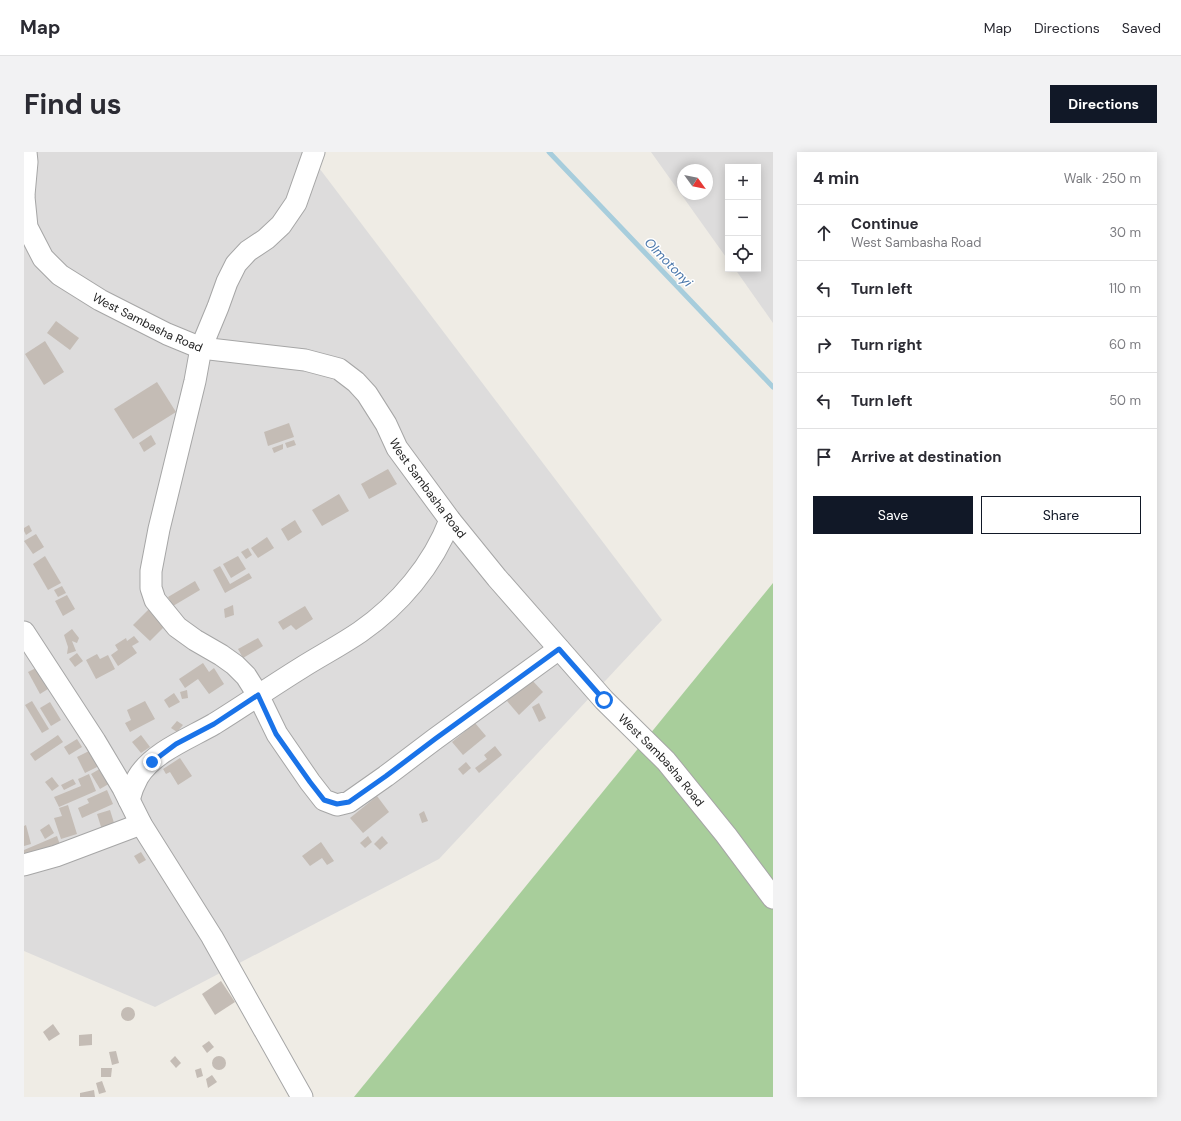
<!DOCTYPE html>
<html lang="en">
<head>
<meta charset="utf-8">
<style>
  :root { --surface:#fff; --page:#f2f2f3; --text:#2b2b33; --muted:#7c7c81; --line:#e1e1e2; --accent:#111827 }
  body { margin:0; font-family:"DM Sans",sans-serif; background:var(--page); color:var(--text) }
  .controls { position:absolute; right:12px; top:12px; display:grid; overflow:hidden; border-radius:0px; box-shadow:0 2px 10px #0003 }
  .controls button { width:36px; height:36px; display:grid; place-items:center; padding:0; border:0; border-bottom:1px solid var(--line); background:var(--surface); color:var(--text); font:20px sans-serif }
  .compass { position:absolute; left:653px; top:12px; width:36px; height:36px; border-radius:50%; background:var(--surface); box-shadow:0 2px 10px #0003; rotate:123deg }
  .stop { position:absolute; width:12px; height:12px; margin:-9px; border:3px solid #1a73e8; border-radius:50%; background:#fff }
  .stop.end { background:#1a73e8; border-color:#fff; box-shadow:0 1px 4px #0008 }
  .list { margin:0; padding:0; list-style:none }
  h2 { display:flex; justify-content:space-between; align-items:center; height:52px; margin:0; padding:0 16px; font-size:17px }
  h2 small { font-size:13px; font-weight:400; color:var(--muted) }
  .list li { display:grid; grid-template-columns:26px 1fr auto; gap:12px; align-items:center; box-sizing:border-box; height:56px; padding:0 16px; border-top:1px solid var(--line) }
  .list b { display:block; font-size:15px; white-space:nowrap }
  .list p { margin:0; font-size:13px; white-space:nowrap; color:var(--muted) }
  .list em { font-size:13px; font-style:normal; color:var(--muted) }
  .actions { display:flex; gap:8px; padding:12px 16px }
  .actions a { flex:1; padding:9px 0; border:1px solid var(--accent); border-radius:0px; text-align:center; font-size:14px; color:var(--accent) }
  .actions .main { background:var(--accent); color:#fff }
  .icon { flex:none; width:22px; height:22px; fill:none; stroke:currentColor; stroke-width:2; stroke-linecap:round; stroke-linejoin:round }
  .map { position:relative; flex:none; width:749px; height:945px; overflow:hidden; border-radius:0px }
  header { display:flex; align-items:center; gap:24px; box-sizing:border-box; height:56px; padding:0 20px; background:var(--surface); border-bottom:1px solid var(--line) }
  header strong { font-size:19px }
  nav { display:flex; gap:22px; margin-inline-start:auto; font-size:14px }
  .intro { display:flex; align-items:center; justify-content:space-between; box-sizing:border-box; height:96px; padding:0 24px }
  h1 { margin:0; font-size:28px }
  .button { padding:10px 18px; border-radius:0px; background:var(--accent); color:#fff; font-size:14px; font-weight:700 }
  main { display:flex; gap:24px; padding:0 24px }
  aside { flex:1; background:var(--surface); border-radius:0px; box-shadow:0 2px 10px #0003 }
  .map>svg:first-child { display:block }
  .residential { fill:#dddcdc; fill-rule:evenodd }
  .forest { fill:#a8ce9b }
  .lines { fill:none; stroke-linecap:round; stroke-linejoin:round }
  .stream { stroke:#a7cddc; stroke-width:5 }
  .building { fill:#c4bcb5 }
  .minor-casing { stroke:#a6a6a6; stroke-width:23 }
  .minor { stroke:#fff; stroke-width:21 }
  .route { stroke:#1a73e8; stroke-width:5 }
  .labels { text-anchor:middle; stroke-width:3; stroke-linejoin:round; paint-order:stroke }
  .street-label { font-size:12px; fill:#1f1f1f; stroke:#fff }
  .water-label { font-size:13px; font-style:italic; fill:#4d79ac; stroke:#fff }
</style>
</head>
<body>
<header>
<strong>Map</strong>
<nav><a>Map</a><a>Directions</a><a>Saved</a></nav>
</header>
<div class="intro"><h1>Find us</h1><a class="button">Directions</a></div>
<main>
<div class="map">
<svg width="749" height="945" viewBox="0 0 749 945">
  <rect width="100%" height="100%" fill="#efece5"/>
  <!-- residential -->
  <g class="residential">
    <path d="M 0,0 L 283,0 L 638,468 L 415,707 L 131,855 L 0,799 Z"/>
    <path d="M 627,0 L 749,0 L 749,171 L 711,117 L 734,117 L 734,15 L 704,15 L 704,108 ZM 659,18 L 683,18 L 683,42 L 659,42 Z"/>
  </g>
  <!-- forest -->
  <path class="forest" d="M 749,431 L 749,945 L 330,945 Z"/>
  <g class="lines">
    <!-- stream -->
    <path class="stream" d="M 525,0 L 749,235"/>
  </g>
  <!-- building -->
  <g class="building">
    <path d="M 32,169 L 55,186 L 46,198 L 23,181 Z"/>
    <path d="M 21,189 L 40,220 L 20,233 L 1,202 Z"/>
    <path d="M 133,230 L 152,260 L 109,287 L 90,257 Z"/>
    <path d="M 265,271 L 270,285 L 244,294 L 240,280 Z"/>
    <path d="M 127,283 L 132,292 L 120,300 L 115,291 Z"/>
    <path d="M 270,288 L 272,293 L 263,296 L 261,291 Z"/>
    <path d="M 259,292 L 259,297 L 250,301 L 248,296 Z"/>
    <path d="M 364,317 L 373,332 L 345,347 L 337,332 Z"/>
    <path d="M 315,342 L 325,359 L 298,374 L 288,358 Z"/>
    <path d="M 271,368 L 278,380 L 264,389 L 257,377 Z"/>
    <path d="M 5,373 L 8,379 L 2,383 L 0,379 L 0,376 Z"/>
    <path d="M 12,382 L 20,395 L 9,402 L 0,389 Z"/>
    <path d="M 243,385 L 250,396 L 234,406 L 227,396 Z"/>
    <path d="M 224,396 L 228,403 L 222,407 L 217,400 Z"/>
    <path d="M 21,404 L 37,431 L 24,438 L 9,412 Z"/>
    <path d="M 214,404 L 222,417 L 207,426 L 199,412 Z"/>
    <path d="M 196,414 L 206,432 L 225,421 L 228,426 L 201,441 L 189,418 Z"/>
    <path d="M 171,429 L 176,438 L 149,454 L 144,445 Z"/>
    <path d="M 38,434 L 42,441 L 34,445 L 30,438 Z"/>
    <path d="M 43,443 L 51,457 L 39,464 L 31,449 Z"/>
    <path d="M 209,453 L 210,463 L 201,466 L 200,457 Z"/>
    <path d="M 281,454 L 289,467 L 272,478 L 267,473 L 259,478 L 254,470 Z"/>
    <path d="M 126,456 L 142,473 L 126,489 L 109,473 Z"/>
    <path d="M 48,477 L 55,486 L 53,491 L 48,489 L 52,499 L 43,502 L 44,495 L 40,483 Z"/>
    <path d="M 110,484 L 115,490 L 108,494 L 113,501 L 94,514 L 87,503 L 94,498 L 91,493 L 102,486 L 103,489 Z"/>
    <path d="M 234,486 L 239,494 L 219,506 L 214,497 Z"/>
    <path d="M 53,501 L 59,509 L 51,515 L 45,507 Z"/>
    <path d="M 73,502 L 76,507 L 84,503 L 91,517 L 72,527 L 62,508 Z"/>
    <path d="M 179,511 L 185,520 L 190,516 L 200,532 L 185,542 L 174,527 L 161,536 L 155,527 Z"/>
    <path d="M 12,516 L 24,537 L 16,542 L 4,520 Z"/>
    <path d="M 507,527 L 519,540 L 495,563 L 483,549 Z"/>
    <path d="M 163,538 L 164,546 L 158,547 L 156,540 Z"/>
    <path d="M 150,541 L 156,550 L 145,556 L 140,548 Z"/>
    <path d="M 8,549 L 25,577 L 18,581 L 1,553 Z"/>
    <path d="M 121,549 L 131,567 L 106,580 L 101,571 L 107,568 L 103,558 Z"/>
    <path d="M 26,550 L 37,568 L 27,574 L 16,556 Z"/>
    <path d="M 515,551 L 522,566 L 515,570 L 508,555 Z"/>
    <path d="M 153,569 L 159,573 L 153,580 L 147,576 Z"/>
    <path d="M 451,571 L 462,584 L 439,603 L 428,590 Z"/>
    <path d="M 34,583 L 39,590 L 11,609 L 6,602 Z"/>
    <path d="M 117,583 L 126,595 L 117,601 L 108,590 Z"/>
    <path d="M 53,587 L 58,595 L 45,603 L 40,595 Z"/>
    <path d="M 471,594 L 478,603 L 455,621 L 451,616 L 463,607 L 460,603 Z"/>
    <path d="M 67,598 L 75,614 L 61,621 L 53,605 Z"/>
    <path d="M 156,606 L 168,624 L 154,633 L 146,620 L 142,622 L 139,617 Z"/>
    <path d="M 442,610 L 447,616 L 439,623 L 434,617 Z"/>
    <path d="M 79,615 L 88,630 L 76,637 L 67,622 Z"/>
    <path d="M 65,622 L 72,639 L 35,655 L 30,645 L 57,634 L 54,627 Z"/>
    <path d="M 28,625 L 35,634 L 28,639 L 21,630 Z"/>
    <path d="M 49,627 L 52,632 L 40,638 L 37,633 Z"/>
    <path d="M 83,638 L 89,652 L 58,666 L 54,656 L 65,651 L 63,647 Z"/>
    <path d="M 353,644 L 365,660 L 339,681 L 326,666 Z"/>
    <path d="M 44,653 L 53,682 L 37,687 L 30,666 L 38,664 L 35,656 Z"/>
    <path d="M 86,658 L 91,674 L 78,678 L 73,662 Z"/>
    <path d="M 400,659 L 404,669 L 398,671 L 395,662 Z"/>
    <path d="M 25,672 L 30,681 L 21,687 L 16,678 Z"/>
    <path d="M 2,673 L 7,692 L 0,694 L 0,674 Z"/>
    <path d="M 33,684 L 37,696 L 0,707 L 0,698 Z"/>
    <path d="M 344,684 L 348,690 L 341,696 L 336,691 Z"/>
    <path d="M 358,684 L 364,691 L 356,698 L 350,692 Z"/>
    <path d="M 297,690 L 310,709 L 303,713 L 298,706 L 286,714 L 278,704 Z"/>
    <path d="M 117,700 L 122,708 L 115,712 L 110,704 Z"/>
    <path d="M 197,829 L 211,850 L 191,863 L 178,842 Z"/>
    <circle cx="104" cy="862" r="7"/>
    <path d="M 29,872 L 36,882 L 25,889 L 19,880 Z"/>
    <path d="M 68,882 L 68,893 L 55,894 L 55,883 Z"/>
    <path d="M 185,889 L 190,895 L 183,901 L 178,894 Z"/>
    <path d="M 92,899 L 95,911 L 88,913 L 85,900 Z"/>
    <circle cx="195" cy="911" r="7"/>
    <path d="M 151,904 L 157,911 L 152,916 L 146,909 Z"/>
    <path d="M 77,916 L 88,916 L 87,925 L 77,925 Z"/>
    <path d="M 177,916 L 179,924 L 173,926 L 171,918 Z"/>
    <path d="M 188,923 L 193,930 L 184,936 L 182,927 Z"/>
    <path d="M 78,929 L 82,940 L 75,942 L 72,931 Z"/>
    <path d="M 70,938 L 71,945 L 56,945 L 56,941 Z"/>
  </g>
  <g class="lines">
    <!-- minor casing -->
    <g class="minor-casing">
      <g id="minor">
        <path d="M 290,0 L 272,51 L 257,73 L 242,87 L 224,99 L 212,112 L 203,130 L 194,155 L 177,196 L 171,229 L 135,377 L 127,419 L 127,436 L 131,448 L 153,475 L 171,488 L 197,503 L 211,513 L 222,524 L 234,543 L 253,582 L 286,630 L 300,648 L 313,653 L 325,650 L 362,624 L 411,587 L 535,497"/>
        <path d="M 0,43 L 3,10 L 2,0"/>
        <path id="s1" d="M 0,45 L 3,75 L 19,106 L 36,123 L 76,148 L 143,182 L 177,196 L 281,208 L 315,217 L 332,230 L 343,242 L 362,272 L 373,296 L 426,368 L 473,426 L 580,548 L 642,609 L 702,683 L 749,746"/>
        <path d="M 0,480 L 71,589 L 99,636 L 117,672 L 188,785 L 278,945"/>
        <path d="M 105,648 C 107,640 110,632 114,625 C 129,600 166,586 190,572 C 219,554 248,534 277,516 C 296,504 317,493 336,480 C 375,453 409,413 426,368"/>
        <path d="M 0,713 L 32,704 L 117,672"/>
      </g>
    </g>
    <!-- minor -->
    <use href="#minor" class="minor"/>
  </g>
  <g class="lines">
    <!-- route -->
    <path class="route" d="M 128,610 L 152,592 L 190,572 L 234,543 L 252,582 L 286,630 L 300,648 L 313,652 L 325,650 L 362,624 L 411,587 L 535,497 L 580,548"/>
  </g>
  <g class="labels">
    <!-- street labels -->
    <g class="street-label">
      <text dy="4" stroke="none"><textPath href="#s1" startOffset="189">West Sambasha Road</textPath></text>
      <text dy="4" stroke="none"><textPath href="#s1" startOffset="538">West Sambasha Road</textPath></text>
      <text dy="4" stroke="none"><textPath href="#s1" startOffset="897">West Sambasha Road</textPath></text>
    </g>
    <!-- water labels -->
    <g class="water-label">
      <text transform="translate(645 110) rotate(46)" y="5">Olmotonyi</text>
    </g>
  </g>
</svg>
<div class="controls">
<button>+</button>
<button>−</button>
<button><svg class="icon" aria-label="locate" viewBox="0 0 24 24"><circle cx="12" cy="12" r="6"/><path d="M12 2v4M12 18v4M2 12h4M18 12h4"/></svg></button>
</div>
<svg class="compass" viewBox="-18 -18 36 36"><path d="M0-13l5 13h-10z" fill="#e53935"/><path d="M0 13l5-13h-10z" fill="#7c7c81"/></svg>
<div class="stop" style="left:580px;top:548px"></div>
<div class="stop end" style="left:128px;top:610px"></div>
</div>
<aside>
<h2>4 min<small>Walk · 250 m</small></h2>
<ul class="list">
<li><svg class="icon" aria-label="ahead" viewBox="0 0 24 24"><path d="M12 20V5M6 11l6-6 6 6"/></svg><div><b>Continue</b><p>West Sambasha Road</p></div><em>30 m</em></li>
<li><svg class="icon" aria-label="left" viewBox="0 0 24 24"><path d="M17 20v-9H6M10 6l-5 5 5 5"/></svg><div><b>Turn left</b></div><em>110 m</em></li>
<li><svg class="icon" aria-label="right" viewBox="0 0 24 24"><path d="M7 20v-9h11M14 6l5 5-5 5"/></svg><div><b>Turn right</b></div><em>60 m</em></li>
<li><svg class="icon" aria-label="left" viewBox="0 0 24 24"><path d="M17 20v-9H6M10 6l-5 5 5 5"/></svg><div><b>Turn left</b></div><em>50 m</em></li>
<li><svg class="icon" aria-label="arrive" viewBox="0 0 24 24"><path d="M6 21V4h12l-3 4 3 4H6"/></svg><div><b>Arrive at destination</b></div></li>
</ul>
<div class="actions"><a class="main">Save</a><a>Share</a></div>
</aside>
</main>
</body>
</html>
